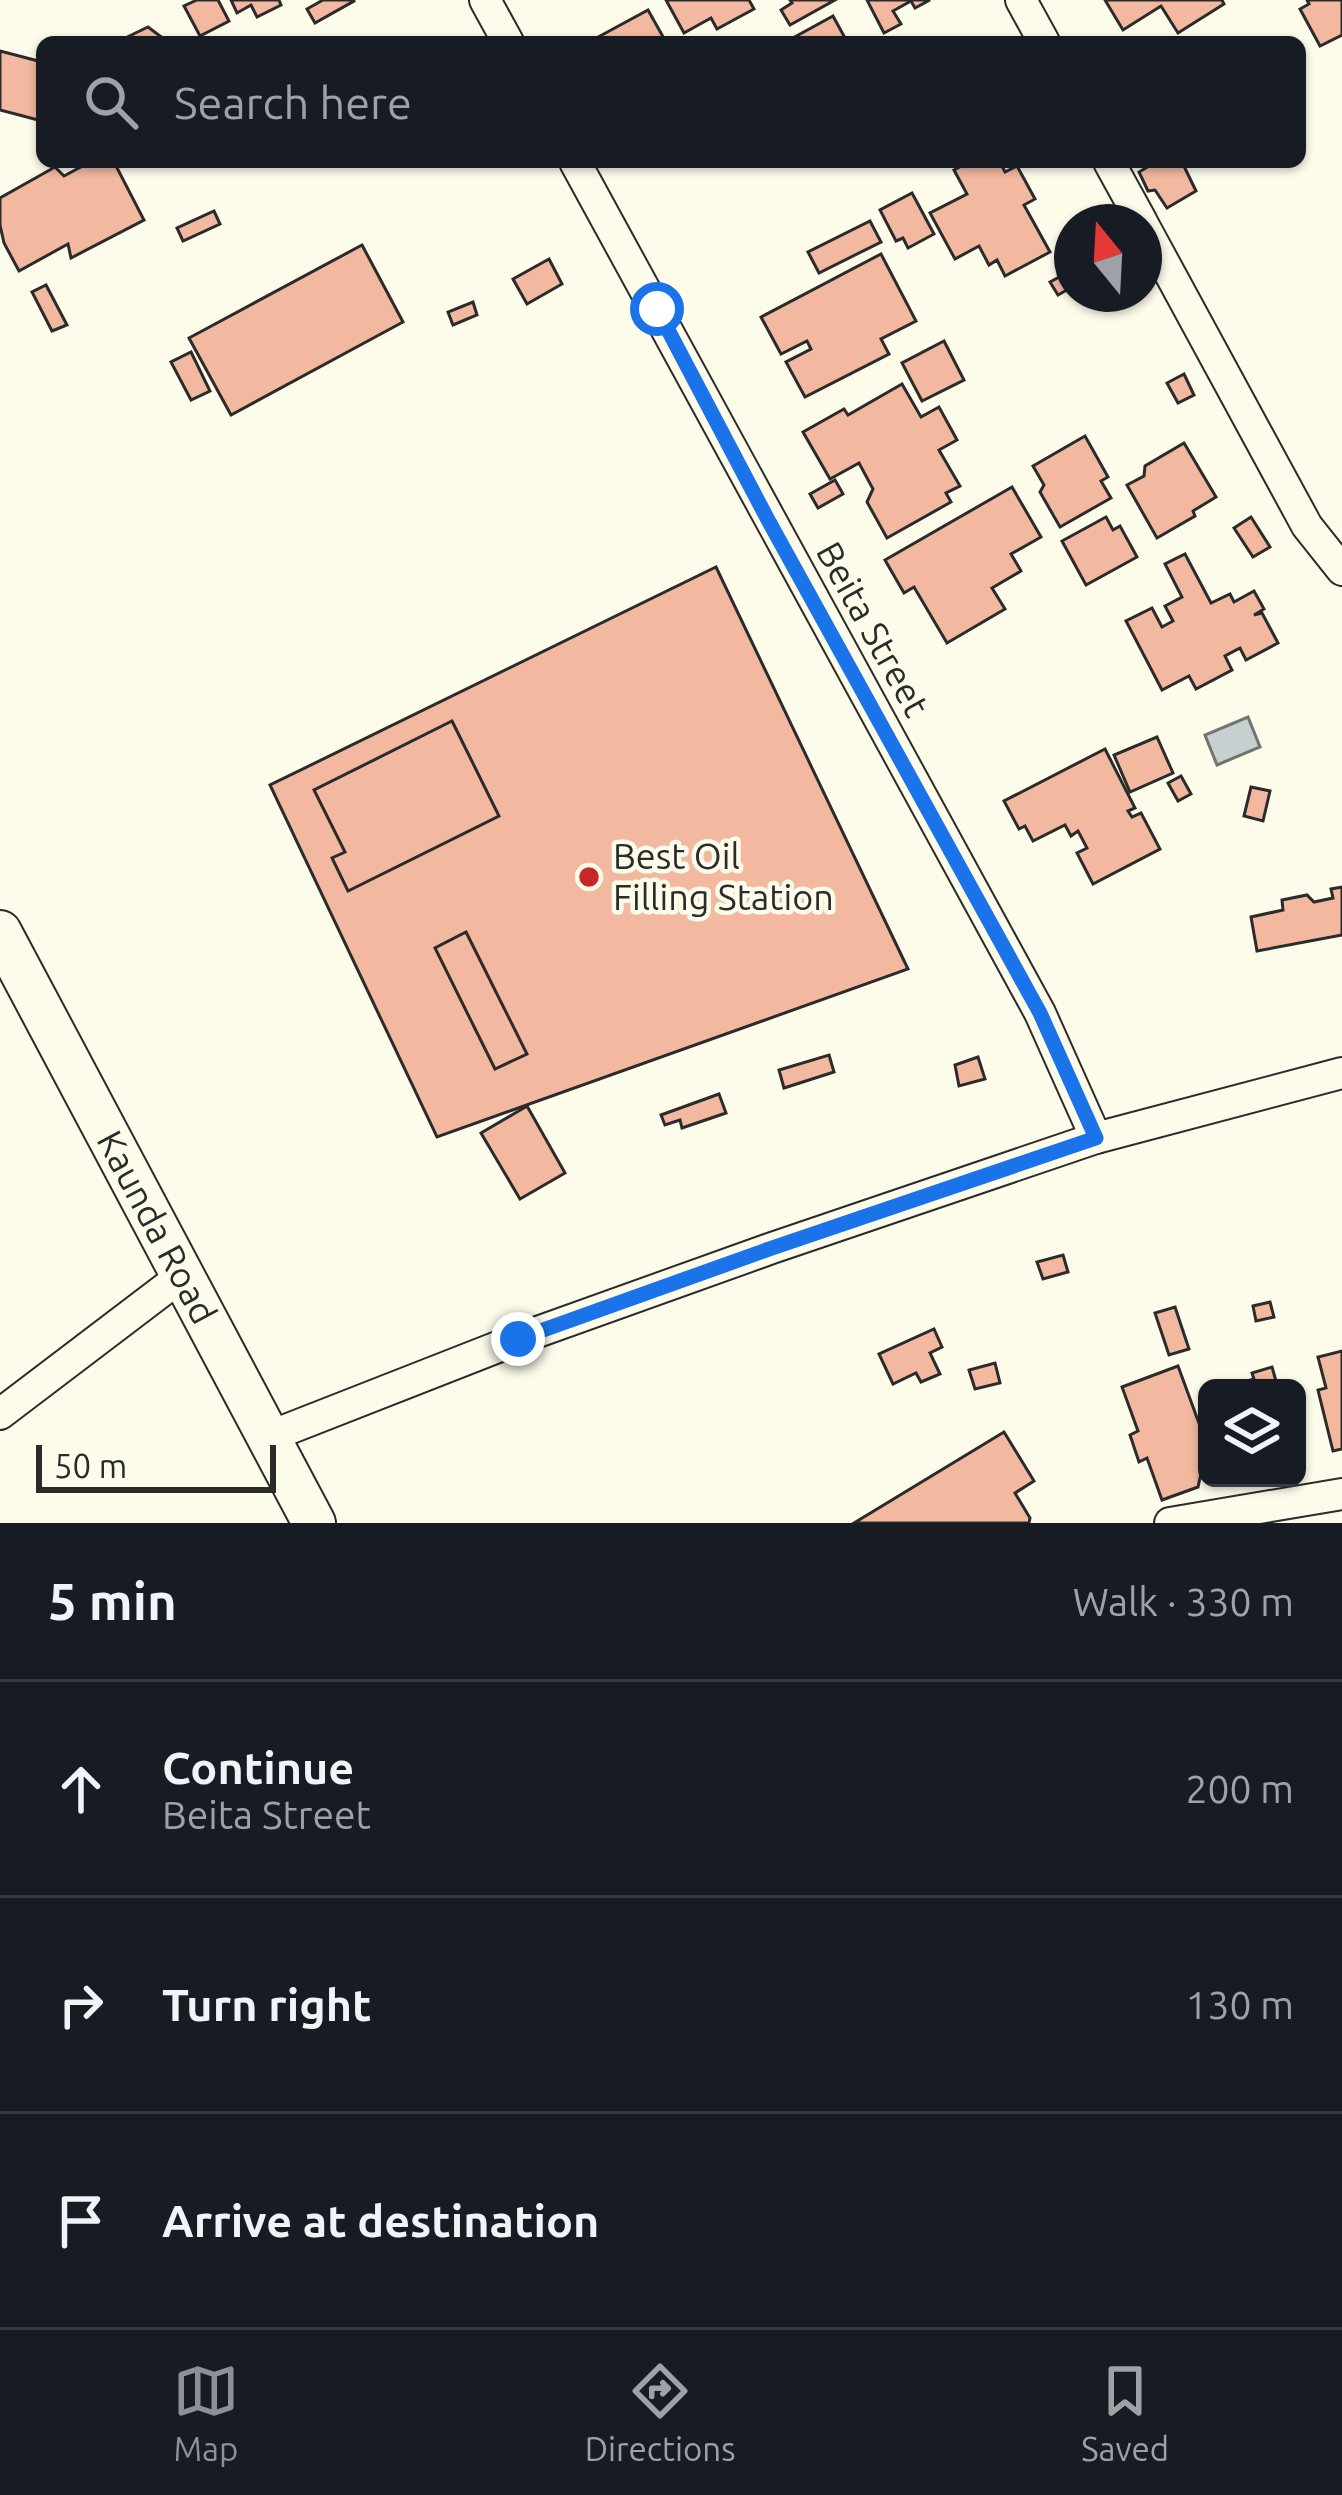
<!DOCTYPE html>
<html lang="en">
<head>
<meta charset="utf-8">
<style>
  :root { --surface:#171b24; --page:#242831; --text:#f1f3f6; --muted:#9ea1a6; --line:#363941; --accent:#8c9099 }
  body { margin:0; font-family:Ubuntu,sans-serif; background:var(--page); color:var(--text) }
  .controls { position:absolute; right:36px; bottom:36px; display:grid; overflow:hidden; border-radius:18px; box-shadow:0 3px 9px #0004 }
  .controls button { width:108px; height:108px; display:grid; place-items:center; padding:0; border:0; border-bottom:3px solid var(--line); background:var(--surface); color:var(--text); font:60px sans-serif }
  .compass { position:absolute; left:1054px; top:204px; width:108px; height:108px; border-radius:50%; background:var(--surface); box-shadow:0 3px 9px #0004; rotate:342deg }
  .scale { position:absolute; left:36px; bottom:30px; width:240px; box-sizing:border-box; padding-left:12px; border:6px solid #2b2b2b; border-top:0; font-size:33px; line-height:42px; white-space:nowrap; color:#2b2b2b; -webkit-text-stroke:9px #fdfbea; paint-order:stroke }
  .stop { position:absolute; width:36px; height:36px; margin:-27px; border:9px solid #1a73e8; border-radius:50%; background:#fff }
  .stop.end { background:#1a73e8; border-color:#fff; box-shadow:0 3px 12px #0008 }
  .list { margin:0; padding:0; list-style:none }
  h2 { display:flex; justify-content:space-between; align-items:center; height:156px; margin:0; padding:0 48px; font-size:51px }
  h2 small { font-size:39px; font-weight:400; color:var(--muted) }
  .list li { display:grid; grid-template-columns:78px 1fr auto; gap:36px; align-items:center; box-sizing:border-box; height:216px; padding:0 48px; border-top:3px solid var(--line) }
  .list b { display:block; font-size:45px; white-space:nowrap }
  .list p { margin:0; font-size:39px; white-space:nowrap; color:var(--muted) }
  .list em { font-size:39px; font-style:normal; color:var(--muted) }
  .icon { flex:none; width:66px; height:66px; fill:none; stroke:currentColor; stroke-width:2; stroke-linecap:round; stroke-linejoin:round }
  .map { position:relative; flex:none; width:1342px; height:1523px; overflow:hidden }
  .search { position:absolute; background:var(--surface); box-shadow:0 3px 9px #0004; left:36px; right:36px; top:36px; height:132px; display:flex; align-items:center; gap:30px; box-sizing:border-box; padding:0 42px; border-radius:18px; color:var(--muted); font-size:45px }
  .sheet { height:804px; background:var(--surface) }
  nav { display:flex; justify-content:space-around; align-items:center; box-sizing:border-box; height:168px; border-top:3px solid var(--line); background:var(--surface); font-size:33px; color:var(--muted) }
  nav a { display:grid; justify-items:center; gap:6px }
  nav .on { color:var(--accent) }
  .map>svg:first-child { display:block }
  .water { fill:#c7d0d0; stroke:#74746e; stroke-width:3 }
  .building { fill:#f2b8a0; stroke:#2b2b2b; stroke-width:3 }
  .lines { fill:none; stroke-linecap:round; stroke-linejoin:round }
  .minor-casing { stroke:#2b2b2b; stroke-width:34 }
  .secondary-casing { stroke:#2b2b2b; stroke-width:46 }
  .minor { stroke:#fdfbea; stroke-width:30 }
  .secondary { stroke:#fdfbea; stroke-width:42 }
  .route { stroke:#1a73e8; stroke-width:15 }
  .poi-dot { fill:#c62828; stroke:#fdfbea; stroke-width:4.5 }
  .labels { text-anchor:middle; stroke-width:9; stroke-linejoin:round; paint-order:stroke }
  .street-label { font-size:36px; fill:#2b2b2b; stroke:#fdfbea }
  .poi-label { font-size:36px; fill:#2b2b2b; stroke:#fdfbea; text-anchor:start }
</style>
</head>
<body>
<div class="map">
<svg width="1342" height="1523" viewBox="0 0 1342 1523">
  <rect width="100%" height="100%" fill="#fdfbea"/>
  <!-- water -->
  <path class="water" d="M 1248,717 L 1260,747 L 1217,765 L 1205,735 Z"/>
  <!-- building -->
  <g class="building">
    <path d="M 197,0 L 218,0 L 229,21 L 200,36 L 184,6 Z"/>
    <path d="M 231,0 L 279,0 L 281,5 L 257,17 L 251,5 L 237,13 Z"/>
    <path d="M 323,0 L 354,0 L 354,1 L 315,23 L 307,9 Z"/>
    <path d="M 666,0 L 749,0 L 754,9 L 717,29 L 711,18 L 684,33 Z"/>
    <path d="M 790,0 L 835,0 L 790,25 L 781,10 L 792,3 Z"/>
    <path d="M 867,0 L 930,0 L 915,8 L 911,1 L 893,11 L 901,24 L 884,33 Z"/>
    <path d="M 1105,0 L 1222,0 L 1224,4 L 1178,33 L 1161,6 L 1123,30 Z"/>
    <path d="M 1307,0 L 1342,0 L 1342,35 L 1320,46 L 1300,9 L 1309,4 Z"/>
    <path d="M 648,10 L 666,42 L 589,42 Z"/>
    <path d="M 833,16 L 845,38 L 838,42 L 793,42 L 791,39 Z"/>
    <path d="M 148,27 L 168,42 L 117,42 Z"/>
    <path d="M 0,51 L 42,62 L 42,121 L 0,110 Z"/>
    <path d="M 90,162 L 114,162 L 144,220 L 71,258 L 68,244 L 19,271 L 4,243 L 0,225 L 0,198 L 55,167 L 64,176 Z"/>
    <path d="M 969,162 L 1000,162 L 1005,172 L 1017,166 L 1035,199 L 1024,205 L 1050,252 L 1005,276 L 997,260 L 989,265 L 979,246 L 955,259 L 930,213 L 967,194 L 954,170 Z"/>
    <path d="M 1156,162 L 1182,162 L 1196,191 L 1167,208 L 1155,190 L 1148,191 L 1139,172 Z"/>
    <path d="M 912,193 L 934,234 L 908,248 L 903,238 L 896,241 L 880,210 Z"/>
    <path d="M 214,211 L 220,224 L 183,241 L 177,228 Z"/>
    <path d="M 870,221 L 881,242 L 819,273 L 808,252 Z"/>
    <path d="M 362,245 L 403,322 L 231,415 L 189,338 Z"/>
    <path d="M 881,254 L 916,321 L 881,339 L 889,354 L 805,397 L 786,362 L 811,349 L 807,341 L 781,354 L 761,317 Z"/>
    <path d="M 549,259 L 562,284 L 527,304 L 513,279 Z"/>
    <path d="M 1072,270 L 1072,287 L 1058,295 L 1050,282 Z"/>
    <path d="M 46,285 L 67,325 L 52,331 L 32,292 Z"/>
    <path d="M 473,302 L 477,315 L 453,325 L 448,312 Z"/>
    <path d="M 944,341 L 964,380 L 922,401 L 902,363 Z"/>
    <path d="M 191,352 L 210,391 L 191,400 L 171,362 Z"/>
    <path d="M 1184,374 L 1194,395 L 1178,403 L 1167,383 Z"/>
    <path d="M 902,384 L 921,417 L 939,407 L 957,440 L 939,450 L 960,486 L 946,493 L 951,502 L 887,538 L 867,502 L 873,489 L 859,463 L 830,479 L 803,432 L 844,409 L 848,415 Z"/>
    <path d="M 1085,436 L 1108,477 L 1101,481 L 1111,498 L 1060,527 L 1040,492 L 1044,485 L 1033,466 Z"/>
    <path d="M 1184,443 L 1216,497 L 1193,511 L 1195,516 L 1157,538 L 1127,485 L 1144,476 L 1145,466 Z"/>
    <path d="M 835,480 L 843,494 L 818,508 L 810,494 Z"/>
    <path d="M 1012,487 L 1041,537 L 1011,554 L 1021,571 L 992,588 L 1005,609 L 947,643 L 914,587 L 904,593 L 885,560 Z"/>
    <path d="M 1106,517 L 1113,530 L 1120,526 L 1137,557 L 1086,585 L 1062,541 Z"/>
    <path d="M 1251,517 L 1270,547 L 1253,557 L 1234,528 Z"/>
    <path d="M 1185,554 L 1211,603 L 1230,594 L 1234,602 L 1254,591 L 1264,609 L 1254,615 L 1262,613 L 1278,643 L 1246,660 L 1240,648 L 1225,656 L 1232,670 L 1196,689 L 1189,676 L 1162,690 L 1126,621 L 1152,608 L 1162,627 L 1173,621 L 1165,606 L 1182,597 L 1165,564 Z"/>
    <path d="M 716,567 L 908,969 L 437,1137 L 270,785 Z"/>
    <path d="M 452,721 L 499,816 L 348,891 L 332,858 L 345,852 L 314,790 Z"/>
    <path d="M 1157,737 L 1173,773 L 1130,792 L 1114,755 Z"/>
    <path d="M 1105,749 L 1135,808 L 1128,811 L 1132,817 L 1141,813 L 1160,849 L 1093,884 L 1077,853 L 1087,848 L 1078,831 L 1071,836 L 1065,825 L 1033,841 L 1025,826 L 1019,829 L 1004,801 Z"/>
    <path d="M 1181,776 L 1191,794 L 1178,801 L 1168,783 Z"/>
    <path d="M 1251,787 L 1270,791 L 1263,821 L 1244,816 Z"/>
    <path d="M 1342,887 L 1342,935 L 1257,951 L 1251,917 L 1283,910 L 1282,900 L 1307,895 L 1314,902 L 1333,898 L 1331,889 Z"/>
    <path d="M 466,932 L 527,1054 L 495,1069 L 435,948 Z"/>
    <path d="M 829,1055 L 834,1072 L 784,1088 L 779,1070 Z"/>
    <path d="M 978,1057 L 985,1079 L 959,1086 L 955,1065 Z"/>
    <path d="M 719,1094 L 726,1113 L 682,1128 L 680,1120 L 665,1125 L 661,1115 Z"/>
    <path d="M 527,1106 L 565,1173 L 520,1199 L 481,1133 Z"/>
    <path d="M 1063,1255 L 1068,1272 L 1043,1279 L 1037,1262 Z"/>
    <path d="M 1270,1302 L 1274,1317 L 1256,1321 L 1253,1306 Z"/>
    <path d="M 1175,1307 L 1189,1349 L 1169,1355 L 1155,1313 Z"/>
    <path d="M 934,1329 L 942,1347 L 930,1353 L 940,1374 L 921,1382 L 916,1373 L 893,1384 L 879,1354 Z"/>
    <path d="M 1342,1351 L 1342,1449 L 1333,1451 L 1318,1390 L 1326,1388 L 1318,1357 Z"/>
    <path d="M 995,1363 L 1000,1383 L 975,1389 L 969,1370 Z"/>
    <path d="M 1178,1366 L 1207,1445 L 1198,1487 L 1162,1500 L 1147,1458 L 1139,1462 L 1130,1435 L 1138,1431 L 1122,1387 Z"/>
    <path d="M 1272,1367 L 1278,1388 L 1225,1388 L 1254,1379 L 1252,1373 Z"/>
    <path d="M 1004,1432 L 1034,1481 L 1015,1493 L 1030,1518 L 1029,1523 L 854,1523 Z"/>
  </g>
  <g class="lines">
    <!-- minor casing -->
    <g class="minor-casing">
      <g id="minor">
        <path d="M 485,0 L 508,42"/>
        <path d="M 1021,0 L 1044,42"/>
        <path d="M 575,162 L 1040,1013 L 1096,1138"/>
        <path d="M 1109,162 L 1142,222"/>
        <path d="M 1144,226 L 1307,526 L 1342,570"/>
        <path d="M 0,1414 L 183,1275"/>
        <path d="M 268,1437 L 518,1339 L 772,1248 L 1096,1138 L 1342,1073"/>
        <path d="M 1170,1523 L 1342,1494"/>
      </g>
    </g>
    <!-- secondary casing -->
    <g class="secondary-casing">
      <path id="secondary" d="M 0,932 L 314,1523"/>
    </g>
    <!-- minor -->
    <use href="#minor" class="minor"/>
    <!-- secondary -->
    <use href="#secondary" class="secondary"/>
  </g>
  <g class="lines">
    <!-- route -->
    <path class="route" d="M 518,1339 L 772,1248 L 1096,1138 L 1040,1013 L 767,518 L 657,309"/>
  </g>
  <!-- markers -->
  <circle class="poi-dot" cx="589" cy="877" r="12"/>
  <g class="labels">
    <!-- street labels -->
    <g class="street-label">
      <text transform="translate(873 629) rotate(61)" y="13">Beita Street</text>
      <text transform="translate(157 1227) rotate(62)" y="13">Kaunda Road</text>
    </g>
    <!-- poi labels -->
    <g class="poi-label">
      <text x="613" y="869">Best Oil<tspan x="613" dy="41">Filling Station</tspan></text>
    </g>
  </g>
</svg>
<div class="controls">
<button><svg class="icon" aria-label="layers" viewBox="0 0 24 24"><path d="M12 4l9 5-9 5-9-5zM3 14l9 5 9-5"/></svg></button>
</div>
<svg class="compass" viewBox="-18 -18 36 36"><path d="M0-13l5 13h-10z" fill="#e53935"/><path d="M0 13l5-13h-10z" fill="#9ea1a6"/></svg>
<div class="scale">50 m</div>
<div class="stop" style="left:657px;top:309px"></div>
<div class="stop end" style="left:518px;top:1339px"></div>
<div class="search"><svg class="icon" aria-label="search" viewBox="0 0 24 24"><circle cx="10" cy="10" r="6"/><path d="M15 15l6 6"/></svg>Search here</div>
</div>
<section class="sheet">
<h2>5 min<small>Walk · 330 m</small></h2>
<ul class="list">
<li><svg class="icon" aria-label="ahead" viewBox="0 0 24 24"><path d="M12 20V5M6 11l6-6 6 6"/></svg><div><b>Continue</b><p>Beita Street</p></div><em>200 m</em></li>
<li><svg class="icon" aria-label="right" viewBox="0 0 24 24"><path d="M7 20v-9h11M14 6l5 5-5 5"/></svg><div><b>Turn right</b></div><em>130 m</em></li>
<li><svg class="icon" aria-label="arrive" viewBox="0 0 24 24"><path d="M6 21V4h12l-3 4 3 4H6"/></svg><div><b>Arrive at destination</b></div></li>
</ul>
</section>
<nav>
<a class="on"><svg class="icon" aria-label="map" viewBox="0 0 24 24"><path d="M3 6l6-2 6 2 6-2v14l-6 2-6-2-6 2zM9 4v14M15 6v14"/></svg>Map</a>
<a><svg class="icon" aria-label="directions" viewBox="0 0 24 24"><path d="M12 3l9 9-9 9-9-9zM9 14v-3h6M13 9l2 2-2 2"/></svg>Directions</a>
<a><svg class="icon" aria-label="saved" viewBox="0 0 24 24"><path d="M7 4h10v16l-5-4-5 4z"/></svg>Saved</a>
</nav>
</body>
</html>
